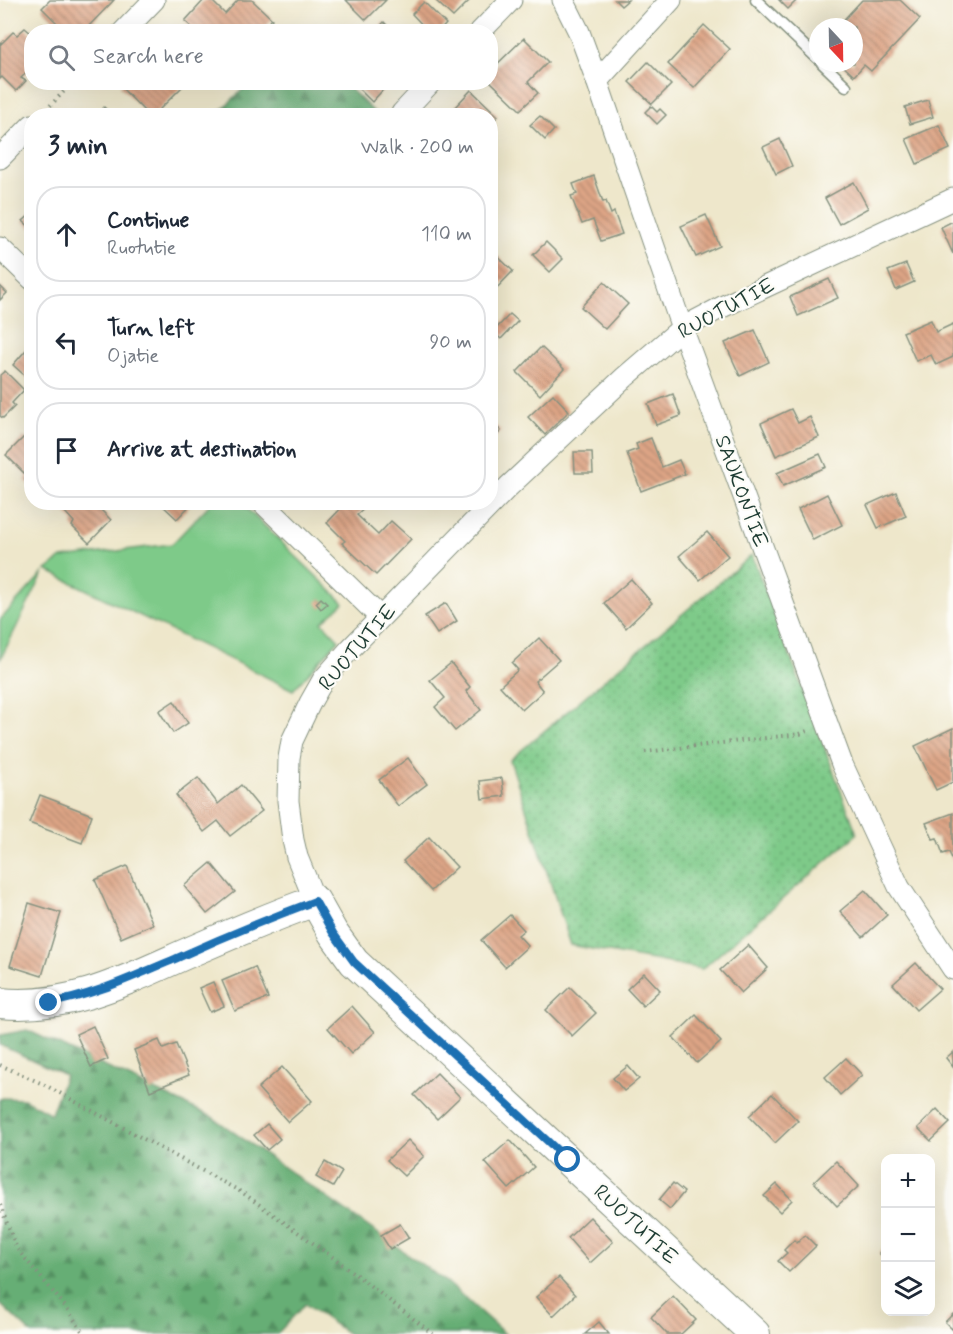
<!DOCTYPE html>
<html lang="en">
<head>
<meta charset="utf-8">
<style>
  :root { --surface:#fff; --page:#f6f6f7; --text:#1f2937; --muted:#747a83; --line:#e0e1e3 }
  body { margin:0; font-family:Mynerve,sans-serif; background:var(--page); color:var(--text) }
  .controls { position:absolute; right:18px; bottom:18px; display:grid; overflow:hidden; border-radius:12px; box-shadow:0 6px 24px #0002 }
  .controls button { width:54px; height:54px; display:grid; place-items:center; padding:0; border:0; border-bottom:2px solid var(--line); background:var(--surface); color:var(--text); font:30px sans-serif }
  .compass { position:absolute; left:809px; top:18px; width:54px; height:54px; border-radius:50%; background:var(--surface); box-shadow:0 6px 24px #0002; rotate:158deg }
  .stop { position:absolute; width:18px; height:18px; margin:-14px; border:4px solid #1f6fb2; border-radius:50%; background:#fff }
  .stop.end { background:#1f6fb2; border-color:#fff; box-shadow:0 2px 6px #0008 }
  .list { margin:0; padding:0; list-style:none }
  h2 { display:flex; justify-content:space-between; align-items:center; height:78px; margin:0; padding:0 24px; font-size:26px }
  h2 small { font-size:20px; font-weight:400; color:var(--muted) }
  .list li { display:grid; grid-template-columns:39px 1fr auto; gap:18px; align-items:center; box-sizing:border-box; height:96px; margin:0 12px 12px; padding:0 12px; border:2px solid var(--line); border-radius:24px }
  .list b { display:block; font-size:22px; white-space:nowrap }
  .list p { margin:0; font-size:20px; white-space:nowrap; color:var(--muted) }
  .list em { font-size:20px; font-style:normal; color:var(--muted) }
  .icon { flex:none; width:33px; height:33px; fill:none; stroke:currentColor; stroke-width:2; stroke-linecap:round; stroke-linejoin:round }
  .map { position:relative; flex:none; width:953px; height:1334px; overflow:hidden }
  .search { position:absolute; background:var(--surface); box-shadow:0 6px 24px #0002; left:24px; top:24px; width:474px; height:66px; display:flex; align-items:center; gap:15px; box-sizing:border-box; padding:0 21px; border-radius:24px; color:var(--muted); font-size:22px }
  .panel { position:absolute; background:var(--surface); box-shadow:0 6px 24px #0002; left:24px; top:108px; width:474px; height:402px; border-radius:24px }
  .map>svg:first-child { display:block }
  .grass { fill:#7eca89; stroke:#4e845e; stroke-width:1.5 }
  .forest { fill:url(#forest-firs); stroke:#427654; stroke-width:1.5 }
  .park { fill:url(#park-dots); stroke:#4e845e; stroke-width:1.5 }
  .building { fill:url(#building-back-hatch) }
  .lines { fill:none; stroke-linecap:round; stroke-linejoin:round }
  .lane-casing { stroke:#869280; stroke-width:13 }
  .street-casing { stroke:#869280; stroke-width:23 }
  .secondary-casing { stroke:#869280; stroke-width:32 }
  .path { stroke:#869280; stroke-width:4; stroke-dasharray:1.5 4.5; stroke-linecap:butt }
  .lane { stroke:#fff; stroke-width:10 }
  .street { stroke:#fff; stroke-width:21 }
  .secondary { stroke:#fff; stroke-width:30 }
  .route { stroke:#1f6fb2; stroke-width:8 }
  .labels { text-anchor:middle; stroke-width:4.5; stroke-linejoin:round; paint-order:stroke }
  .street-label { font-size:21px; fill:#1f3d34; stroke:#fdfcf7 }
</style>
</head>
<body>
<div class="map">
<svg width="953" height="1334" viewBox="0 0 953 1334">
  <defs>
    <pattern id="forest-firs" width="22" height="20" patternUnits="userSpaceOnUse" patternTransform="scale(1.5)"><rect width="22" height="20" fill="#66ae75"/><path d="M5 1l3.5 6h-7zM16 11l3.5 6h-7z" fill="#538f61"/></pattern>
    <pattern id="park-dots" width="8" height="8" patternUnits="userSpaceOnUse" patternTransform="scale(1.5)"><rect width="8" height="8" fill="#7eca89"/><path d="M2 2h.1M6 6h.1" fill="none" stroke="#67a571" stroke-width="1.8" stroke-linecap="round"/></pattern>
    <pattern id="building-back-hatch" width="6" height="6" patternUnits="userSpaceOnUse" patternTransform="scale(1.5)"><rect width="6" height="6" fill="#dda485"/><path d="M-1 5l2 2M0 0l6 6M5-1l2 2" fill="none" stroke="#b3876e"/></pattern>
  </defs>
  <rect width="100%" height="100%" fill="#fdfcf7"/>
  <filter id="ink" filterUnits="userSpaceOnUse"><feTurbulence type="fractalNoise" baseFrequency=".0167" numOctaves="2"/><feDisplacementMap in="SourceGraphic" scale="12" xChannelSelector="R" yChannelSelector="G"/><feConvolveMatrix kernelMatrix="1 2 1 2 8 2 1 2 1" color-interpolation-filters="sRGB"/></filter>
  <filter id="wash" filterUnits="userSpaceOnUse"><feTurbulence type="fractalNoise" baseFrequency=".008" numOctaves="4" result="noise"/><feDisplacementMap in="SourceGraphic" scale="24" xChannelSelector="R" yChannelSelector="G"/><feGaussianBlur stdDeviation="1.35" result="paint"/><feColorMatrix in="noise" values="0 0 0 0 0 0 0 0 0 0 0 0 0 0 0 0 0 1.4 0 .05"/><feComposite in="paint" operator="in"/></filter>
  <g filter="url(#wash)">
    <rect width="100%" height="100%" fill="#eee7cb"/>
    <!-- grass -->
    <g class="grass">
      <path d="M 211,503 L 241,503 L 344,603 L 322,622 L 339,640 L 293,690 L 46,570 L 62,558 L 172,544 Z"/>
      <path d="M 44,572 L 0,660 L 0,620 Z"/>
    </g>
    <!-- forest -->
    <g class="forest">
      <path d="M 250,82 L 344,83 L 377,115 L 217,115 Z"/>
      <path d="M 27,1030 L 212,1117 L 447,1282 L 505,1334 L 348,1334 L 305,1304 L 277,1334 L 32,1334 L 0,1304 L 0,1100 L 2,1098 L 24,1099 L 51,1114 L 65,1075 L 0,1045 L 0,1035 Z"/>
    </g>
    <!-- park -->
    <path class="park" d="M 752,555 L 857,834 L 702,969 L 571,945 L 510,760 Z"/>
    <g id="blocks">
      <!-- building -->
      <g class="building">
        <path d="M 50,0 L 114,0 L 83,32 L 66,32 L 42,8 Z"/>
        <path d="M 204,0 L 211,0 L 225,14 L 238,0 L 252,0 L 272,19 L 261,32 L 197,32 L 185,21 Z"/>
        <path d="M 346,0 L 386,0 L 366,20 Z"/>
        <path d="M 435,0 L 470,0 L 453,17 Z"/>
        <path d="M 615,0 L 628,0 L 621,6 Z"/>
        <path d="M 779,0 L 797,0 L 788,9 Z"/>
        <path d="M 862,0 L 900,0 L 920,19 L 871,71 L 864,65 L 854,76 L 840,63 L 854,63 L 854,27 L 837,27 Z"/>
        <path d="M 424,2 L 446,24 L 439,32 L 429,32 L 412,14 Z"/>
        <path d="M 384,22 L 393,32 L 375,32 Z"/>
        <path d="M 704,25 L 730,49 L 694,88 L 668,64 Z"/>
        <path d="M 25,28 L 32,34 L 32,67 L 21,78 L 26,81 L 16,91 L 2,77 L 0,79 L 0,43 L 1,44 L 13,32 L 17,35 Z"/>
        <path d="M 524,38 L 548,62 L 528,82 L 538,93 L 520,110 L 490,81 L 490,71 Z"/>
        <path d="M 648,62 L 671,85 L 652,104 L 629,82 Z"/>
        <path d="M 124,82 L 187,82 L 153,116 L 149,116 L 120,86 Z"/>
        <path d="M 352,82 L 390,82 L 372,102 Z"/>
        <path d="M 471,90 L 498,116 L 490,124 L 490,116 L 462,116 L 454,108 Z"/>
        <path d="M 928,100 L 933,117 L 910,124 L 905,107 Z"/>
        <path d="M 651,106 L 657,112 L 660,109 L 666,115 L 657,124 L 645,112 Z"/>
        <path d="M 104,107 L 113,116 L 96,116 Z"/>
        <path d="M 540,116 L 554,130 L 545,140 L 530,125 Z"/>
        <path d="M 939,125 L 950,149 L 917,164 L 906,139 Z"/>
        <path d="M 780,139 L 792,166 L 776,174 L 763,147 Z"/>
        <path d="M 594,176 L 603,202 L 606,201 L 611,214 L 614,212 L 622,234 L 601,241 L 593,220 L 582,224 L 571,196 L 577,194 L 573,184 Z"/>
        <path d="M 854,182 L 868,208 L 839,224 L 825,198 Z"/>
        <path d="M 32,213 L 32,229 L 23,221 Z"/>
        <path d="M 706,215 L 720,246 L 696,257 L 681,226 Z"/>
        <path d="M 953,221 L 953,254 L 941,227 Z"/>
        <path d="M 546,242 L 563,259 L 550,272 L 533,255 Z"/>
        <path d="M 490,249 L 513,271 L 493,292 L 490,290 Z"/>
        <path d="M 906,264 L 914,282 L 896,290 L 888,271 Z"/>
        <path d="M 829,279 L 838,298 L 798,316 L 790,297 Z"/>
        <path d="M 604,282 L 628,304 L 605,329 L 581,307 Z"/>
        <path d="M 0,286 L 7,293 L 0,300 Z"/>
        <path d="M 510,314 L 518,321 L 501,339 L 493,332 Z"/>
        <path d="M 931,320 L 936,332 L 953,324 L 953,357 L 936,365 L 931,355 L 916,361 L 903,332 Z"/>
        <path d="M 755,330 L 769,362 L 740,376 L 725,343 Z"/>
        <path d="M 32,343 L 32,382 L 13,365 Z"/>
        <path d="M 541,347 L 564,369 L 540,395 L 517,372 Z"/>
        <path d="M 5,371 L 24,390 L 12,403 L 15,406 L 3,418 L 0,416 L 0,375 Z"/>
        <path d="M 553,394 L 569,411 L 545,435 L 528,417 Z"/>
        <path d="M 673,394 L 681,416 L 656,425 L 648,404 Z"/>
        <path d="M 791,409 L 798,423 L 810,417 L 819,437 L 776,456 L 761,423 Z"/>
        <path d="M 490,420 L 501,431 L 490,442 Z"/>
        <path d="M 24,437 L 32,445 L 32,487 L 25,480 L 28,477 L 6,455 Z"/>
        <path d="M 651,438 L 662,467 L 679,460 L 685,474 L 641,491 L 627,453 L 638,449 L 636,444 Z"/>
        <path d="M 574,452 L 592,452 L 593,473 L 575,473 Z"/>
        <path d="M 820,454 L 826,467 L 783,486 L 777,473 Z"/>
        <path d="M 896,492 L 906,516 L 878,528 L 867,505 Z"/>
        <path d="M 827,494 L 842,525 L 813,540 L 798,509 Z"/>
        <path d="M 56,502 L 93,502 L 111,520 L 89,543 L 72,526 L 74,522 Z"/>
        <path d="M 164,502 L 193,502 L 177,519 L 162,505 Z"/>
        <path d="M 347,502 L 361,502 L 366,507 L 357,515 L 378,535 L 391,521 L 411,539 L 376,575 L 342,543 L 345,541 L 327,523 Z"/>
        <path d="M 707,532 L 728,556 L 700,580 L 679,556 Z"/>
        <path d="M 631,579 L 652,603 L 626,628 L 604,603 Z"/>
        <path d="M 321,598 L 327,604 L 321,609 L 316,603 Z"/>
        <path d="M 446,603 L 457,621 L 437,634 L 425,616 Z"/>
        <path d="M 539,638 L 559,660 L 535,681 L 543,691 L 522,710 L 500,686 L 518,670 L 512,663 Z"/>
        <path d="M 451,663 L 470,687 L 466,691 L 481,710 L 455,731 L 435,707 L 445,698 L 430,680 Z"/>
        <path d="M 174,701 L 188,723 L 173,733 L 159,711 Z"/>
        <path d="M 953,728 L 953,782 L 936,790 L 915,746 Z"/>
        <path d="M 408,758 L 427,784 L 398,806 L 379,780 Z"/>
        <path d="M 198,778 L 218,804 L 241,785 L 262,811 L 230,836 L 218,821 L 204,832 L 176,795 Z"/>
        <path d="M 502,778 L 504,796 L 482,799 L 480,781 Z"/>
        <path d="M 40,795 L 92,815 L 82,843 L 29,823 Z"/>
        <path d="M 953,813 L 953,861 L 949,852 L 943,854 L 937,838 L 933,839 L 926,823 Z"/>
        <path d="M 429,837 L 457,867 L 431,891 L 403,861 Z"/>
        <path d="M 211,863 L 235,892 L 207,914 L 184,886 Z"/>
        <path d="M 127,866 L 153,924 L 121,938 L 95,880 Z"/>
        <path d="M 865,890 L 887,915 L 863,937 L 840,911 Z"/>
        <path d="M 29,903 L 61,913 L 42,976 L 10,966 Z"/>
        <path d="M 510,915 L 524,930 L 518,935 L 528,946 L 505,967 L 481,940 Z"/>
        <path d="M 748,945 L 768,968 L 741,993 L 720,970 Z"/>
        <path d="M 916,963 L 940,989 L 916,1010 L 893,984 Z"/>
        <path d="M 255,967 L 268,998 L 235,1011 L 222,981 Z"/>
        <path d="M 644,973 L 660,990 L 643,1006 L 627,989 Z"/>
        <path d="M 213,982 L 224,1006 L 210,1012 L 199,988 Z"/>
        <path d="M 570,987 L 596,1013 L 572,1036 L 546,1010 Z"/>
        <path d="M 352,1006 L 375,1032 L 351,1054 L 328,1028 Z"/>
        <path d="M 696,1015 L 721,1042 L 697,1063 L 673,1037 Z"/>
        <path d="M 93,1026 L 108,1059 L 91,1067 L 76,1034 Z"/>
        <path d="M 159,1040 L 163,1049 L 176,1044 L 189,1075 L 150,1091 L 134,1050 Z"/>
        <path d="M 953,1052 L 953,1067 L 946,1058 Z"/>
        <path d="M 846,1058 L 862,1075 L 840,1095 L 825,1077 Z"/>
        <path d="M 628,1066 L 639,1079 L 624,1091 L 613,1078 Z"/>
        <path d="M 282,1067 L 312,1101 L 288,1122 L 258,1088 Z"/>
        <path d="M 437,1073 L 460,1097 L 437,1119 L 414,1095 Z"/>
        <path d="M 772,1094 L 798,1121 L 775,1143 L 749,1116 Z"/>
        <path d="M 937,1109 L 950,1123 L 931,1141 L 918,1128 Z"/>
        <path d="M 267,1124 L 280,1139 L 267,1150 L 254,1135 Z"/>
        <path d="M 408,1140 L 424,1156 L 404,1176 L 387,1160 Z"/>
        <path d="M 510,1140 L 534,1167 L 509,1189 L 485,1162 Z"/>
        <path d="M 836,1161 L 859,1186 L 837,1206 L 814,1182 Z"/>
        <path d="M 325,1162 L 342,1172 L 333,1187 L 316,1177 Z"/>
        <path d="M 673,1183 L 684,1192 L 670,1209 L 659,1200 Z"/>
        <path d="M 777,1184 L 792,1200 L 780,1212 L 764,1196 Z"/>
        <path d="M 590,1217 L 613,1242 L 590,1263 L 568,1238 Z"/>
        <path d="M 400,1224 L 409,1238 L 390,1249 L 381,1235 Z"/>
        <path d="M 805,1235 L 816,1246 L 789,1272 L 778,1261 L 787,1253 L 784,1250 L 794,1240 L 797,1243 Z"/>
        <path d="M 886,1246 L 886,1260 L 879,1253 Z"/>
        <path d="M 559,1277 L 575,1295 L 553,1316 L 536,1297 Z"/>
        <path d="M 673,1296 L 696,1320 L 681,1334 L 667,1334 L 651,1317 Z"/>
        <path d="M 953,1314 L 953,1330 L 945,1322 Z"/>
        <path d="M 599,1322 L 609,1334 L 585,1334 Z"/>
      </g>
    </g>
  </g>
  <g filter="url(#ink)">
    <use href="#blocks" fill-opacity="0" stroke="#869280" stroke-width="1.5"/>
    <g class="lines">
      <!-- lane casing -->
      <g class="lane-casing">
        <g id="lane">
          <path d="M 756,0 L 818,59"/>
          <path d="M 822,63 L 846,86"/>
        </g>
      </g>
      <!-- street casing -->
      <g class="street-casing">
        <g id="street">
          <path d="M 563,0 L 579,32 L 597,81 L 682,328 L 842,764 L 899,887 L 953,969"/>
          <path d="M 123,32 L 154,0"/>
          <path d="M 480,32 L 511,0"/>
          <path d="M 597,81 L 671,0"/>
          <path d="M 402,113 L 431,82"/>
          <path d="M 0,158 L 32,125"/>
          <path d="M 0,248 L 32,279"/>
          <path d="M 262,502 L 380,617"/>
          <path d="M 315,901 L 297,857 L 293,840 L 288,801 L 289,758 L 292,741 L 310,703 L 323,680 L 351,648 L 508,487 L 625,377 L 682,328 L 724,306 L 953,199"/>
        </g>
      </g>
      <!-- secondary casing -->
      <g class="secondary-casing">
        <path id="secondary" d="M 0,1003 C 71,1010 129,979 192,951 C 233,933 273,916 315,901 L 333,933 L 354,962 L 755,1334"/>
      </g>
      <!-- path -->
      <g class="path">
        <path d="M 46,110 L 73,82"/>
        <path d="M 645,752 L 800,734 L 807,731"/>
        <path d="M 0,1065 L 43,1084 L 243,1193 L 338,1261 L 433,1334"/>
        <path d="M 0,1205 L 17,1249 L 65,1306 L 84,1334"/>
      </g>
      <!-- lane -->
      <use href="#lane" class="lane"/>
      <!-- street -->
      <use href="#street" class="street"/>
      <!-- secondary -->
      <use href="#secondary" class="secondary"/>
    </g>
  </g>
  <g class="lines" filter="url(#ink)">
    <!-- route -->
    <path class="route" d="M 49,1003 C 93,996 134,976 175,959 C 221,938 267,919 315,901 L 333,933 L 354,962 L 568,1160"/>
  </g>
  <g class="labels">
    <!-- street labels -->
    <g class="street-label">
      <text transform="translate(726 308) rotate(-28)" y="7">RUOTUTIE</text>
      <text transform="translate(742 491) rotate(70)" y="7">SAUKONTIE</text>
      <text transform="translate(357 647) rotate(-49)" y="7">RUOTUTIE</text>
      <text transform="translate(636 1224) rotate(43)" y="7">RUOTUTIE</text>
    </g>
  </g>
</svg>
<div class="controls">
<button>+</button>
<button>−</button>
<button><svg class="icon" aria-label="layers" viewBox="0 0 24 24"><path d="M12 4l9 5-9 5-9-5zM3 14l9 5 9-5"/></svg></button>
</div>
<svg class="compass" viewBox="-18 -18 36 36"><path d="M0-13l5 13h-10z" fill="#e53935"/><path d="M0 13l5-13h-10z" fill="#747a83"/></svg>
<div class="stop" style="left:568px;top:1160px"></div>
<div class="stop end" style="left:49px;top:1003px"></div>
<div class="search"><svg class="icon" aria-label="search" viewBox="0 0 24 24"><circle cx="10" cy="10" r="6"/><path d="M15 15l6 6"/></svg>Search here</div>
<section class="panel">
<h2>3 min<small>Walk · 200 m</small></h2>
<ul class="list">
<li><svg class="icon" aria-label="ahead" viewBox="0 0 24 24"><path d="M12 20V5M6 11l6-6 6 6"/></svg><div><b>Continue</b><p>Ruotutie</p></div><em>110 m</em></li>
<li><svg class="icon" aria-label="left" viewBox="0 0 24 24"><path d="M17 20v-9H6M10 6l-5 5 5 5"/></svg><div><b>Turn left</b><p>Ojatie</p></div><em>90 m</em></li>
<li><svg class="icon" aria-label="arrive" viewBox="0 0 24 24"><path d="M6 21V4h12l-3 4 3 4H6"/></svg><div><b>Arrive at destination</b></div></li>
</ul>
</section>
</div>
</body>
</html>
